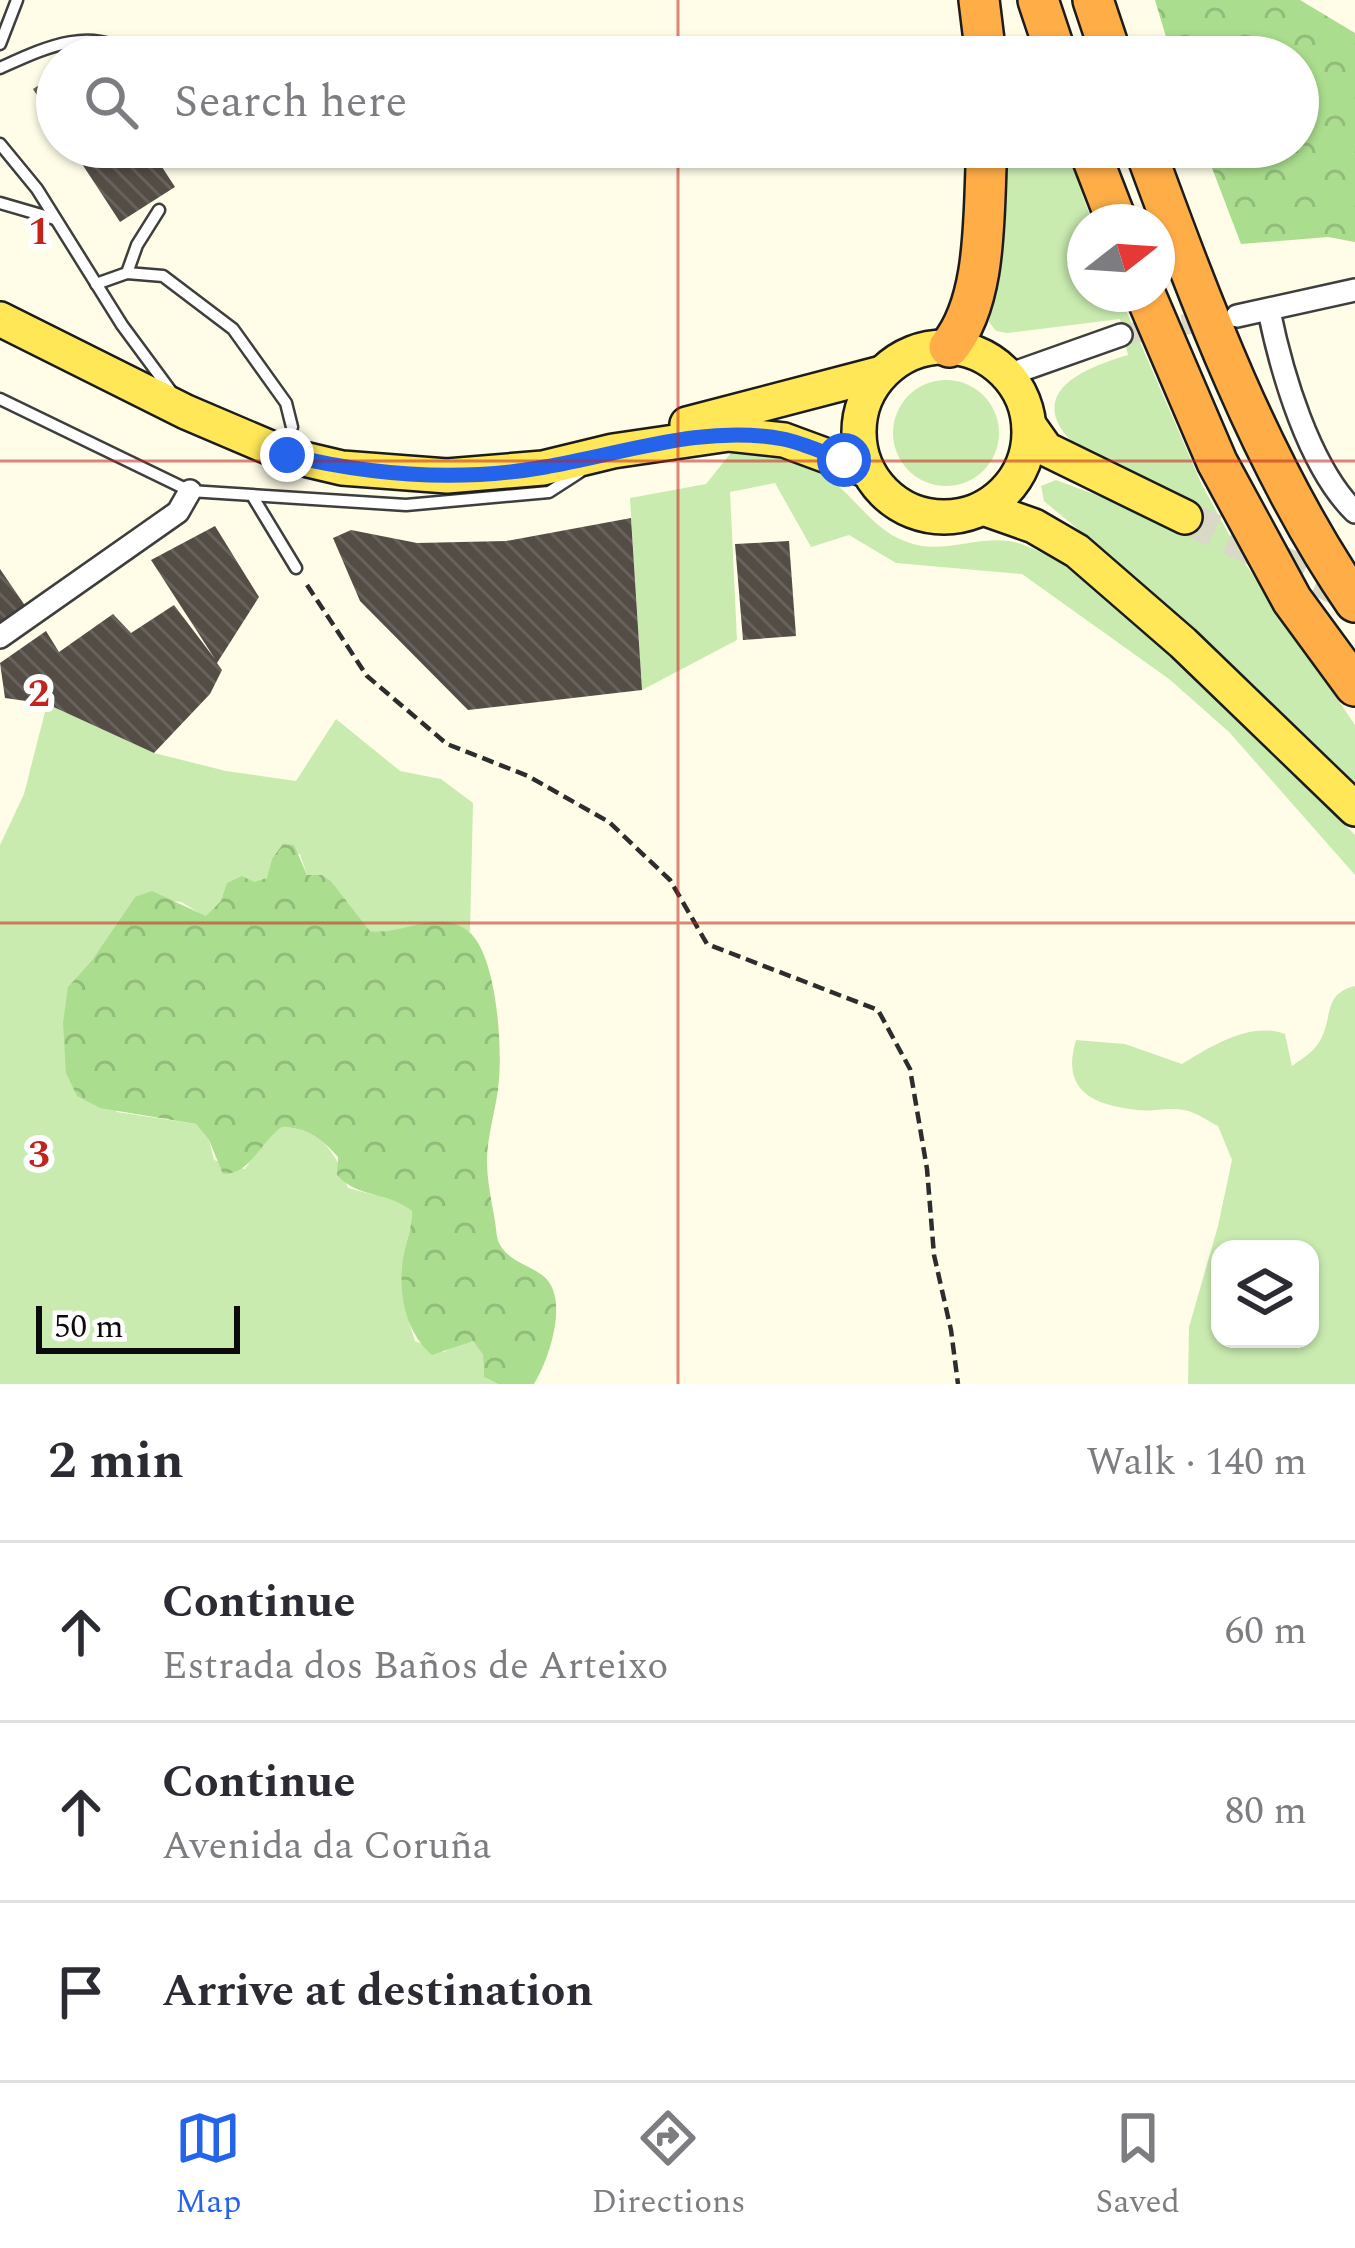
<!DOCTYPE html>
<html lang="en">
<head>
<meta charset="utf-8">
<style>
  :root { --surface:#fff; --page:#f2f2f3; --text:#2b2b33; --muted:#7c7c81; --line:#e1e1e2; --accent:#2563eb }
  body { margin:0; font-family:Spectral,serif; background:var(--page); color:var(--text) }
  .controls { position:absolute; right:36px; bottom:36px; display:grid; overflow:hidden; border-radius:24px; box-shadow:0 3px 9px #0004 }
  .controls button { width:108px; height:108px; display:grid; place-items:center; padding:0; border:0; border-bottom:3px solid var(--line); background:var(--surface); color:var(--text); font:60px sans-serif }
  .compass { position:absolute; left:1067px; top:204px; width:108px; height:108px; border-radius:50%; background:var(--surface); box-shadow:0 3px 9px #0004; rotate:73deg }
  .scale { position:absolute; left:36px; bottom:30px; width:204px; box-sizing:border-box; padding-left:12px; border:6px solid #0b0b0b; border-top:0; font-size:33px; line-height:42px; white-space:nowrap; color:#0b0b0b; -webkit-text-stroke:9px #fff; paint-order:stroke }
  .stop { position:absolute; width:36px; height:36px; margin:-27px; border:9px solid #2563eb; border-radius:50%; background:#fff }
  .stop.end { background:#2563eb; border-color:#fff; box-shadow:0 3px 12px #0008 }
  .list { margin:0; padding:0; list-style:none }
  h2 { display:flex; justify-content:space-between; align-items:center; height:156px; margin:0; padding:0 48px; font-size:51px }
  h2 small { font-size:39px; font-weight:400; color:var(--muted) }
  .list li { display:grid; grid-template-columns:78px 1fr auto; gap:36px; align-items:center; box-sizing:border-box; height:180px; padding:0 48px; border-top:3px solid var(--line) }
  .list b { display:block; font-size:45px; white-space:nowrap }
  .list p { margin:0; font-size:39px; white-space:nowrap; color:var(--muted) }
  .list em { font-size:39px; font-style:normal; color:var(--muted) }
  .icon { flex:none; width:66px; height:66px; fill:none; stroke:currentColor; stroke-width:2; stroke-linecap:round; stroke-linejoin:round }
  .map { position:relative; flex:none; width:1355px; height:1384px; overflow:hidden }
  .search { position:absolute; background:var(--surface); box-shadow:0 3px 9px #0004; left:36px; right:36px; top:36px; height:132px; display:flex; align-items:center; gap:30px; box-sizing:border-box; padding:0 42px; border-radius:66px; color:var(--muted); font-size:45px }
  .sheet { height:696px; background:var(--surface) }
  nav { display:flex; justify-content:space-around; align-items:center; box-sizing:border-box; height:168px; border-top:3px solid var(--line); background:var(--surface); font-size:33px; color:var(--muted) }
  nav a { display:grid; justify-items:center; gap:6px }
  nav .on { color:var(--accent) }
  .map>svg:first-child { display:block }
  .grass { fill:#c9ebb0; fill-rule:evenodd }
  .forest { fill:url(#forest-crowns) }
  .building { fill:url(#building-back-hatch) }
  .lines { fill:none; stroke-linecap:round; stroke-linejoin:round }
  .street-tunnel { stroke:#dad9c7; stroke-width:21; stroke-dasharray:21 10; stroke-linecap:butt }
  .primary-tunnel { stroke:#dad9c7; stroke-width:33; stroke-dasharray:33 16; stroke-linecap:butt }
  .lane-casing { stroke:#3e3e3e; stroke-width:15 }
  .street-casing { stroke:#3e3e3e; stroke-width:26 }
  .primary-casing { stroke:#1c1c1c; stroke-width:38 }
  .highway-casing { stroke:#1c1c1c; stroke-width:44 }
  .path { stroke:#2d2d2d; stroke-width:4.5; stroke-dasharray:12 6; stroke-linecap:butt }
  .lane { stroke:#fff; stroke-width:10 }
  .street { stroke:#fff; stroke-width:21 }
  .primary { stroke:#ffe758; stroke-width:33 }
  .highway { stroke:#fead47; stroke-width:39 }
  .route { stroke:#2563eb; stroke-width:15 }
  .grid { fill:none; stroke:#c2231b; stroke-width:3; stroke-opacity:0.55 }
  .grid-label { font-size:39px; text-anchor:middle; font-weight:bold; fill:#c2231b; stroke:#fff; stroke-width:12; stroke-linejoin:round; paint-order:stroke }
</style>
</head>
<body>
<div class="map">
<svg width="1355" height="1384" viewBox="0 0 1355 1384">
  <defs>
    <pattern id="forest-crowns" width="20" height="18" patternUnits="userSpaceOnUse" patternTransform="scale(3)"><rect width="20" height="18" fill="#aadd8e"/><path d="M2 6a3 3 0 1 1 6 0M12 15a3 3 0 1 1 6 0" fill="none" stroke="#91bc79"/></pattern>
    <pattern id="building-back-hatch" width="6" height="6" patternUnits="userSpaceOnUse" patternTransform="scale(3)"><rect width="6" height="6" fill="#544d46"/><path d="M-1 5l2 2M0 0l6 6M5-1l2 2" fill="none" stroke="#68625c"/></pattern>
  </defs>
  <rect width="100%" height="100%" fill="#fffde8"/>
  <!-- grass -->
  <g class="grass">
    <path d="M 1006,147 L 1066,147 L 1092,222 L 1085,222 L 1085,294 L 1119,294 L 1202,485 L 1244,562 L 1355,725 L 1355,792 L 1121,565 L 1044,501 L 1041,486 L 1056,480 L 1131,508 C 1123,494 1115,470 1103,460 C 1090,449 1075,447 1064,433 C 1030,386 1095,365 1128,355 L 1120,319 L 1007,333 L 996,331 L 989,322 Z"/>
    <circle cx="946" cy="433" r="53"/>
    <path d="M 734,449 C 769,450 810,462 837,485 C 861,505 876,531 907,542 C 946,557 985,530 1024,545 C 1077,565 1122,612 1163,650 C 1228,710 1292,772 1355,835 L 1355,875 L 1229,732 L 1169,679 L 1022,574 L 896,563 L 849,535 L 811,547 L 775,483 L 730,492 L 737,640 L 642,690 L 630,498 L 706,484 Z"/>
    <path d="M 47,704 L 154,753 L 226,771 L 296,781 L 336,719 L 400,771 L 441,779 L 473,803 L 470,932 C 423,911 408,937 370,931 L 331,881 L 322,875 L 307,875 L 300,854 L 272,859 L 268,878 L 221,901 L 206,917 L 181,902 L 135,897 L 92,960 L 68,987 L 117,1112 L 196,1124 L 209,1140 L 214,1160 L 245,1169 L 266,1138 L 282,1127 C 322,1129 336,1152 348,1188 L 401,1202 L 412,1211 C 412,1229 405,1243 403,1261 C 400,1289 406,1314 415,1341 L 444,1352 L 460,1343 L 473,1341 L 483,1355 L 484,1377 L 498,1384 L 0,1384 L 0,845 L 24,794 Z"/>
    <path d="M 1355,986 L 1355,1384 L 1188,1384 L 1189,1327 L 1218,1226 L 1232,1160 L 1218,1126 C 1208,1121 1196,1112 1184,1110 C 1169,1107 1152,1112 1137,1110 C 1091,1105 1061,1090 1076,1040 L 1125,1044 L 1182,1064 C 1211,1046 1251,1021 1285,1034 L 1292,1066 C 1302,1059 1315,1051 1321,1039 C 1333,1016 1323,994 1355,986 ZM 1220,1249 L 1310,1249 L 1310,1339 L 1220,1339 Z"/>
  </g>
  <!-- forest -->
  <g class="forest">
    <path d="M 1155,0 L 1300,0 L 1355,33 L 1355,242 L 1328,237 L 1241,244 L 1204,147 L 1298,147 L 1298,57 L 1172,57 Z"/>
    <path d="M 283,844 L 294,845 L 307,875 L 322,875 L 331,881 L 370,931 C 401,936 439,908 468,931 C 497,954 502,1045 499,1080 C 497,1107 487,1134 487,1161 C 487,1179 491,1198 494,1216 C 496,1224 496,1236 499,1243 C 508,1261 529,1265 542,1275 C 571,1296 549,1360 534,1384 L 498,1384 L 484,1377 L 483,1355 L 473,1341 L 432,1355 C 405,1332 398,1293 403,1258 C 406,1241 412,1229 412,1211 C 389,1192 357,1198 337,1175 L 338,1157 C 321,1138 308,1128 282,1127 C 260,1142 251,1174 223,1174 L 209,1140 L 196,1124 L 100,1108 L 77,1096 L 66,1073 L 63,1023 L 68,987 L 92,960 L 135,897 L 152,891 L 206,916 L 221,901 L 227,883 L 242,876 L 254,882 L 267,878 L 272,859 Z"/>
  </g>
  <!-- building -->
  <g class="building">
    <path d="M 57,74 L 57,126 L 33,89 Z"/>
    <path d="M 71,147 L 149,147 L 175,187 L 120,222 Z"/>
    <path d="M 631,518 L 642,690 L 468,710 L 360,601 L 333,538 L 351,530 L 417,543 L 506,541 Z"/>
    <path d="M 215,526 L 259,597 L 217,663 L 222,670 L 210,694 L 154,753 L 47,704 L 5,698 L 0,663 L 46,631 L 59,652 L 113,614 L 131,633 L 174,605 L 215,659 L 151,560 Z"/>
    <path d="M 789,541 L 796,636 L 743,640 L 735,544 Z"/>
    <path d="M 0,569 L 26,607 L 0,627 Z"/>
  </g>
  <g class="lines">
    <!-- street-tunnel -->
    <path class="street-tunnel" d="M 1121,335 L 1219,319"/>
    <!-- primary-tunnel -->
    <path class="primary-tunnel" d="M 1185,517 L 1355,597"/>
    <!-- lane casing -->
    <g class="lane-casing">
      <g id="lane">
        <path d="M 0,44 L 17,0"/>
        <path d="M 0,68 C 40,50 93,23 132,57"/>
        <path d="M 0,144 L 37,189 L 122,325 L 170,390"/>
        <path d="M 0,203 L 55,219"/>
        <path d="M 127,273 L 137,245 L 159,210"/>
        <path d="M 96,284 L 127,273 L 163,276 L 233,329 L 286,403 L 292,427"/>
        <path d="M 0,399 L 190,491 L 406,505 L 549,492 L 580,472"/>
        <path d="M 253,497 L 296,568"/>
      </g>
    </g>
    <!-- street casing -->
    <g class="street-casing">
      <g id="street">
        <path d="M 1269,311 C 1282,374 1309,467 1355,512"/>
        <path d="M 1237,316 L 1355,290"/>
        <path d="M 1008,375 L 1121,335"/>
        <path d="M 0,637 L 178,512 L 190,491"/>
      </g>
    </g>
    <!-- primary casing -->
    <g class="primary-casing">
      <g id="primary">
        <path d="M 0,319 L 186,412 L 287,455 L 342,468 L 447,476 L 543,468 L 613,451 L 729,434 L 784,440 L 868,471"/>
        <circle cx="944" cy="432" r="85"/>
        <path d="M 687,424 L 882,373"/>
        <path d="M 1029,425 L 1046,449 L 1185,517"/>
        <path d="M 983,508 L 1034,526 L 1077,551 L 1183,643 L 1355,809"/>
      </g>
    </g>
    <!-- highway casing -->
    <g class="highway-casing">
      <g id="highway">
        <path d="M 979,0 L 986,57"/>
        <path d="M 1038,0 L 1057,57"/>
        <path d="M 1093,0 L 1112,57"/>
        <path d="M 1088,147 L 1117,222"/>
        <path d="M 1144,147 C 1201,302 1261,465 1355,602"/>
        <path d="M 1145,294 L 1217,462 L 1292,600 L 1355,686"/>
        <path d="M 949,347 C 989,299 983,208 987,147"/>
      </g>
    </g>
    <!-- path -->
    <path class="path" d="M 307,585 L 367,676 L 447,744 L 528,776 L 609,822 L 670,880 L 707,944 L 878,1010 L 910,1069 L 927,1169 L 934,1255 L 951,1330 L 958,1384"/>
    <!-- lane -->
    <use href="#lane" class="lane"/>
    <!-- street -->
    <use href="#street" class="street"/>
    <!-- primary -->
    <use href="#primary" class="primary"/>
    <!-- highway -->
    <use href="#highway" class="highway"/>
  </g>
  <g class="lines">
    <!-- route -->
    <path class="route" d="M 287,455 C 370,475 460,482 545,467 C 622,454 703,424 783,439 C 803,443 824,453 844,460"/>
  </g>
  <!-- grid -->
  <path class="grid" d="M 678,0 L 678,57M 678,147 L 678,1384M 0,461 L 1355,461M 0,923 L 1355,923"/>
  <g class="grid-label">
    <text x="39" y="244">1</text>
    <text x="39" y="706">2</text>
    <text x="39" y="1167">3</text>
  </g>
</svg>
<div class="controls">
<button><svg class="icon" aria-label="layers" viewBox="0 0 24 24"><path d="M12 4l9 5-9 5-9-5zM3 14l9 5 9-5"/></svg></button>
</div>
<svg class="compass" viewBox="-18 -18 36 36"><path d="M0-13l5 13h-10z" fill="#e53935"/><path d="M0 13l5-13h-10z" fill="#7c7c81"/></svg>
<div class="scale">50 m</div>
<div class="stop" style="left:844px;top:460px"></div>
<div class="stop end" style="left:287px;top:455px"></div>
<div class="search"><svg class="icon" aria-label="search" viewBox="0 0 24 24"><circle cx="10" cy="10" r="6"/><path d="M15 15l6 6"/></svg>Search here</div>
</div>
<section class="sheet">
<h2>2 min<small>Walk · 140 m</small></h2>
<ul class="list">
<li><svg class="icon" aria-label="ahead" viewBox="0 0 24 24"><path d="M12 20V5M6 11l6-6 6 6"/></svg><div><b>Continue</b><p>Estrada dos Baños de Arteixo</p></div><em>60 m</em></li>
<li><svg class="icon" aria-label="ahead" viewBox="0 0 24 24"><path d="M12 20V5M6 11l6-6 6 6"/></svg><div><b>Continue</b><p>Avenida da Coruña</p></div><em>80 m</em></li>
<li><svg class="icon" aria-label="arrive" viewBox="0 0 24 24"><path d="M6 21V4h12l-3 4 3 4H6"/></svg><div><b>Arrive at destination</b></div></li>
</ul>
</section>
<nav>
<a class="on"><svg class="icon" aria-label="map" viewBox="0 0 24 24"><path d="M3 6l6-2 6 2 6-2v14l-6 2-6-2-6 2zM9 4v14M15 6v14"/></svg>Map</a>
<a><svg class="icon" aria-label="directions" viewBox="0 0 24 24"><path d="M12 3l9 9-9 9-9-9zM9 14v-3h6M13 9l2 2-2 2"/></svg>Directions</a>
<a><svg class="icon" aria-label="saved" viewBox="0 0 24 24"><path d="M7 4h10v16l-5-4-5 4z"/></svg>Saved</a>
</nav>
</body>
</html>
